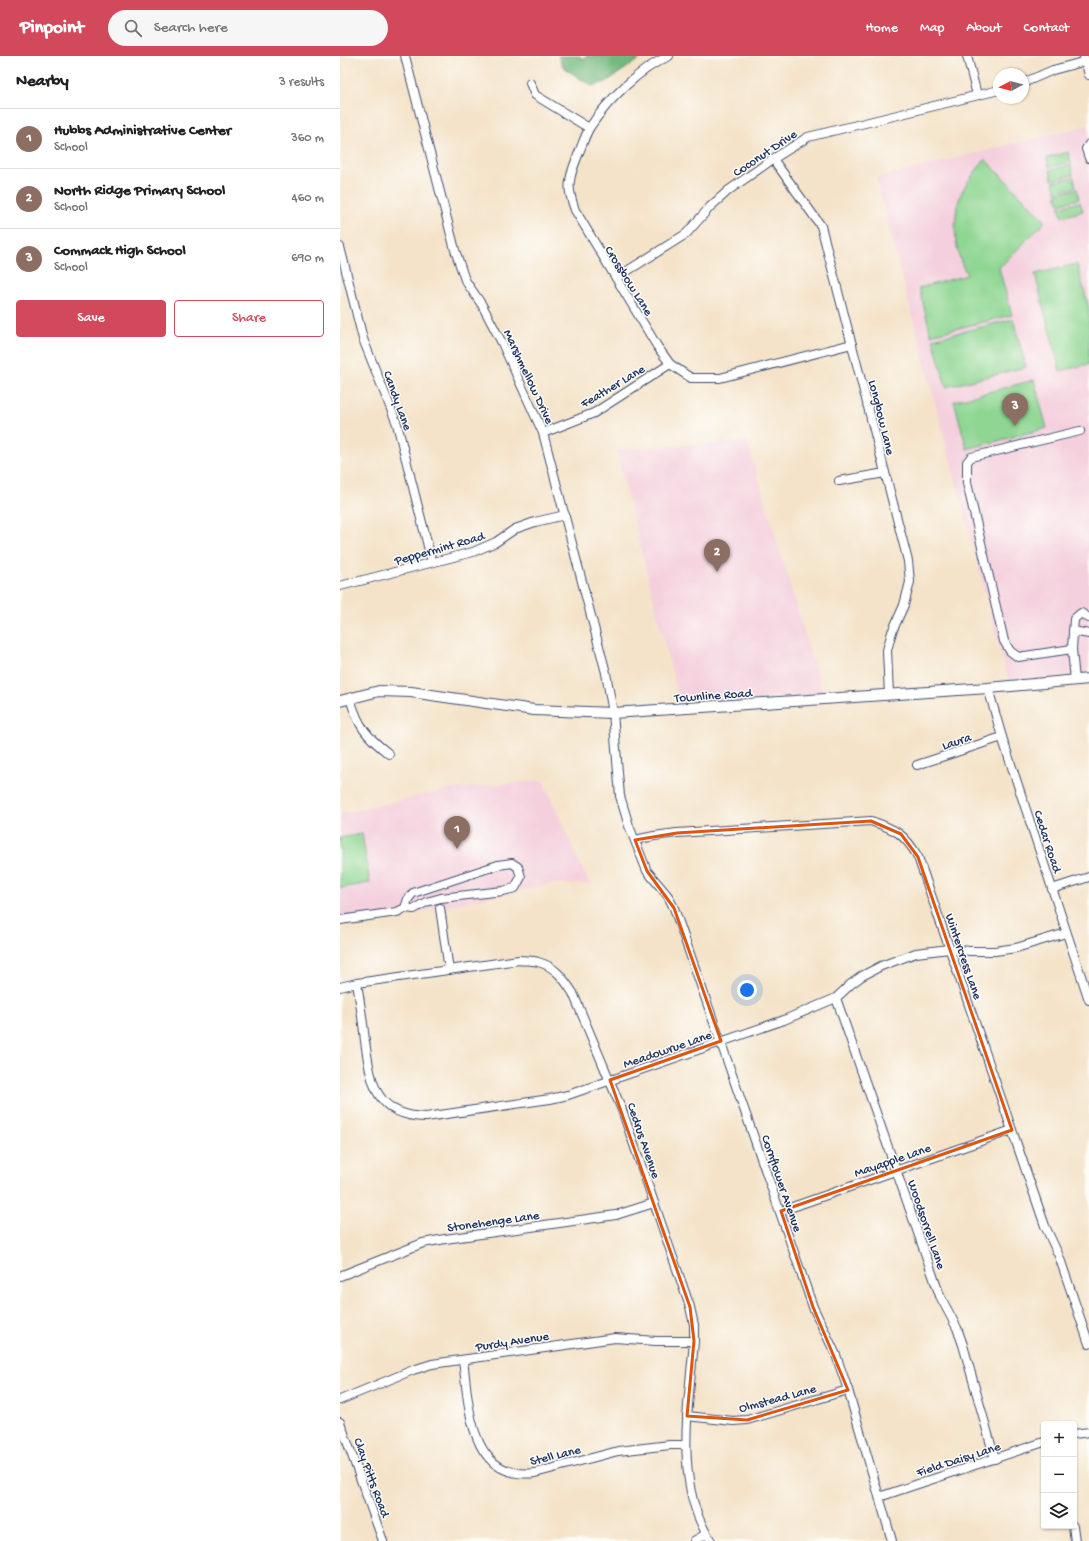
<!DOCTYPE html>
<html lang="en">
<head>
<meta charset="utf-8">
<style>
  :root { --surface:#fff; --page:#f6f6f6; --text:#202124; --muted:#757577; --line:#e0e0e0; --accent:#d1495b }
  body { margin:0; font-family:"Gochi Hand",sans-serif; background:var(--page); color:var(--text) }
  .controls { position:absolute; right:12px; bottom:12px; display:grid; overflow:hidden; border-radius:4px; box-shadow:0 1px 3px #0004 }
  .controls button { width:36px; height:36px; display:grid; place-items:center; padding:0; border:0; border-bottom:1px solid var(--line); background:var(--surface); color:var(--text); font:20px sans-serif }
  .compass { position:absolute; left:653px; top:12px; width:36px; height:36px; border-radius:50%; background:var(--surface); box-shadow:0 1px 3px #0004; rotate:263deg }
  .you { position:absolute; left:407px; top:934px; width:14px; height:14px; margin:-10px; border:3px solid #fff; border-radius:50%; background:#1a73e8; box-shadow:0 0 0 6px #1a73e833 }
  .badge { display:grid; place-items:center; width:26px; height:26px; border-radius:50%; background:var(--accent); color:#fff; font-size:13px; font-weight:700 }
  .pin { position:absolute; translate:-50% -33px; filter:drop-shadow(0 1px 2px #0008) }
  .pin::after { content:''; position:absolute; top:21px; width:14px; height:12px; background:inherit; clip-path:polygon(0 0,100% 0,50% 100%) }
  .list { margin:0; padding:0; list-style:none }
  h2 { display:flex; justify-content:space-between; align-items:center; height:52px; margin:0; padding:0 16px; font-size:17px }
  h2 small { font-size:13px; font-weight:400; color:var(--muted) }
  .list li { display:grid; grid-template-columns:26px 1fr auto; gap:12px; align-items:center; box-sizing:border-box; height:60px; padding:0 16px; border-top:1px solid var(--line) }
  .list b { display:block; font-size:15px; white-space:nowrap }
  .list p { margin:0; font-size:13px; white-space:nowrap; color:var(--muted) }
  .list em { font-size:13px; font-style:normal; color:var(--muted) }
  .actions { display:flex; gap:8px; padding:12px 16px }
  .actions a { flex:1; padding:9px 0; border:1px solid var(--accent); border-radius:4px; text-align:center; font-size:14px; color:var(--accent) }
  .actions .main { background:var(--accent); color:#fff }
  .icon { flex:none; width:22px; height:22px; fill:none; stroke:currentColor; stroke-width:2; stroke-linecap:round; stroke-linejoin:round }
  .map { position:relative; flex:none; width:749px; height:1485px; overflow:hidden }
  header { display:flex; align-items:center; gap:24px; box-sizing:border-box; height:56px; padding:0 20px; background:var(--accent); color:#fff }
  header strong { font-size:19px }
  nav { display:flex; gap:22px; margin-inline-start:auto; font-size:14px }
  .search { width:280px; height:36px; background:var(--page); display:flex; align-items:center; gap:10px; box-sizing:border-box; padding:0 14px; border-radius:22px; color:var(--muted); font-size:15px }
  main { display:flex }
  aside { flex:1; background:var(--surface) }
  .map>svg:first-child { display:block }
  .built { fill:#f4cfdd }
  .green { fill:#8ed692; stroke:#548278 }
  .forest { fill:#72b77c; stroke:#46736d }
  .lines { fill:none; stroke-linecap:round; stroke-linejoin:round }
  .minor-casing { stroke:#3c4a6e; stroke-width:10 }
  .major-casing { stroke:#3c4a6e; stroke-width:12 }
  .minor { stroke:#fff; stroke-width:8 }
  .major { stroke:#fff; stroke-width:10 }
  .marked { fill:none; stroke:#de5710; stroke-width:3; stroke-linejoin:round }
  .labels { text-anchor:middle; stroke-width:3; stroke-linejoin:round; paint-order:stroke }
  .street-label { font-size:13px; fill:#1b2f5e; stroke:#fdfcf7 }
</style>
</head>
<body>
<header>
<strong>Pinpoint</strong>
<div class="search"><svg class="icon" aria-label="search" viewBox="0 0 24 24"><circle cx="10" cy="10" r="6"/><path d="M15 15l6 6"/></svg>Search here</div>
<nav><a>Home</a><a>Map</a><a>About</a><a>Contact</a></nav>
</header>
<main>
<aside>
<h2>Nearby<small>3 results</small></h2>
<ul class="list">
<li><span class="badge" style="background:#8d6e63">1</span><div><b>Hubbs Administrative Center</b><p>School</p></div><em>360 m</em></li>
<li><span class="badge" style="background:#8d6e63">2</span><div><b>North Ridge Primary School</b><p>School</p></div><em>460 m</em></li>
<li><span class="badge" style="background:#8d6e63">3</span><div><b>Commack High School</b><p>School</p></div><em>690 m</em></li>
</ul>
<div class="actions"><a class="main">Save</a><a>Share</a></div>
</aside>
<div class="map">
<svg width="749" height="1485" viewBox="0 0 749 1485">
  <rect width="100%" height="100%" fill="#fdfcf7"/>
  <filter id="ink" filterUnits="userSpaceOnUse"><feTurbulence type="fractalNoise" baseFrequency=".025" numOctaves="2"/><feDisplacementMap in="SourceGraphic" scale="8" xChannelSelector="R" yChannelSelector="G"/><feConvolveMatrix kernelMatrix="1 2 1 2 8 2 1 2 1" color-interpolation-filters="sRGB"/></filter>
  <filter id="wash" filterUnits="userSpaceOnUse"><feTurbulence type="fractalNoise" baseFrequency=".012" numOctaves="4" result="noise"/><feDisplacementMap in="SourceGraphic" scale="16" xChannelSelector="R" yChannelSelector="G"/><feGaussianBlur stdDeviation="0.9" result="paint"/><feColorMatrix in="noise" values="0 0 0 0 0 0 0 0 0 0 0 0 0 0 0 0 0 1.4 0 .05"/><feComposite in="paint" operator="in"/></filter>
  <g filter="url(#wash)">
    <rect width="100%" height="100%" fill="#f4e3c9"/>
    <!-- built -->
    <g class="built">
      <path d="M 749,69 L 749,618 L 668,624 L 536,122 Z"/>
      <path d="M 407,385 L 483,639 L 340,648 L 276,394 Z"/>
      <path d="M 203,724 L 249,828 L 210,828 L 66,859 L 0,868 L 0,758 L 111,733 Z"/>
    </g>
    <!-- green -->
    <g class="green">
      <path d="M 728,96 L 731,106 L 709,111 L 707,102 Z"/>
      <path d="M 645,103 L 703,163 L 704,167 L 659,212 L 672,259 L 591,279 L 579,232 L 627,219 C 625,214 621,208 620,203 C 613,181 613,150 625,130 C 631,121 638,112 645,103 Z"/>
      <path d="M 731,109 L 733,119 L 712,124 L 710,114 Z"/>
      <path d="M 734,121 L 736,131 L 716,136 L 713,126 Z"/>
      <path d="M 737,133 L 739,143 L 719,148 L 716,138 Z"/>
      <path d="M 740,146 L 743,155 L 722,161 L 719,151 Z"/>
      <path d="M 737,208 L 749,252 L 749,308 L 720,315 L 695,218 Z"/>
      <path d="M 673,263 L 686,311 L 606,331 L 593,283 Z"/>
      <path d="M 694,324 L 707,372 L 627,393 L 614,345 Z"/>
      <path d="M 22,778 L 30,827 L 0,832 L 0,782 Z"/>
    </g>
    <!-- forest -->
    <path class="forest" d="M 218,0 L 240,0 L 243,4 L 246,0 L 304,0 L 266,26 L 252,30 L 224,12 Z"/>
  </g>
  <g filter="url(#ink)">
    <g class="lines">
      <!-- minor casing -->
      <g class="minor-casing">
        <g id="minor">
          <path d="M 65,0 L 115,194 L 125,224 L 142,249 L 162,287 L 203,377 L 266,617 L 273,657 L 280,740 L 289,770 L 307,815 L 328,840 L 334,852 L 473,1251 L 496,1299 L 508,1334 L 552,1485"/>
          <path d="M 329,0 C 299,13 268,44 250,71 C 245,79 242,90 238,99 C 235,107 231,116 230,125 C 228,135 232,145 235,154 L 317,290 L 330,308 L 351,322 L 380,322 L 512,288"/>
          <path d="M 627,0 L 637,39"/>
          <path d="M 744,0 L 749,19"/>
          <path d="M 190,27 L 195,39 L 249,72"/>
          <path d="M 683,27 L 713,14 L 746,5"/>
          <path d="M 749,88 L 746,93 L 749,102"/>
          <path d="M 433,103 L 481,170 L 568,505 L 570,526 L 564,549 L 552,576 L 547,594 L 549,639"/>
          <path d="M 0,191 L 23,283 L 57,368 L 92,506"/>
          <path d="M 276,222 L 346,178 L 370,151 L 389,134 L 433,103 L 468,81 L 659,34"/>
          <path d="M 203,377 L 254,357 L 330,308"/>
          <path d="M 499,425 L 545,417"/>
          <path d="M 0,530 L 133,496 L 156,486 L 175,473 L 195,466 L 225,459"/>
          <path d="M 733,575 L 749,578"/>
          <path d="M 732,593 L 678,601 L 670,595 L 664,585 L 627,427 L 627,406 L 631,401 L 740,375"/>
          <path d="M 735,625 L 732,593 L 734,563 L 741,557 L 749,562"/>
          <path d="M 648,632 L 662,681 L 749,944"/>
          <path d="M 10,642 C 18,670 26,680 49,698"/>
          <path d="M 577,709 L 662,681"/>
          <path d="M 295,784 L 314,780 L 337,777 L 531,765 C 555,773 565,778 578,801 L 705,1170 L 719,1200 L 749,1288"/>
          <path d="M 712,833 L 749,821"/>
          <path d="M 100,852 L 109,914"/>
          <path d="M 0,864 L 57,856 L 65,852 L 74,853 L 86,846 L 101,842 L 163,835 L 175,832 L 181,821 L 178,811 L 172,807 L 158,809 L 73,837 L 68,843 L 65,852"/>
          <path d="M 17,927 C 20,946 23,965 25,985 C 31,1027 35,1060 86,1061 L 210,1043 L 228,1039 L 444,964 L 496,942 L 511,928 L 522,920 L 541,910 L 576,897 L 609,893 L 630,895 L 655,895 L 676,892 L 726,877"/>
          <path d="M 0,931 L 17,927 L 179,904 C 185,905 192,904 198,906 C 215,910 224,923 233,937 L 282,1054 L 350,1251 L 354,1269 L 354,1285 C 349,1348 333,1429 371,1485"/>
          <path d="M 496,942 L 600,1240 L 617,1272 L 623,1289 L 655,1403"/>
          <path d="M 441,1155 L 672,1074"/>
          <path d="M 0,1220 L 83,1187 L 105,1183 L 276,1159 L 314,1147"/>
          <path d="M 123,1304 C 129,1349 129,1425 195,1417 L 278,1395 L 330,1389 L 346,1389"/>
          <path d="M 0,1344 L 73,1314 L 92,1308 L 275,1282 L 316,1285 L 354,1285"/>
          <path d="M 347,1360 L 393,1365 L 407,1364 L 508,1334"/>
          <path d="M 0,1366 L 43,1485"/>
          <path d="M 734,1378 L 749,1376"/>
          <path d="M 539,1441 L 704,1386"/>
          <path d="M 733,1470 L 735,1485"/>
          <path d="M 354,1485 L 366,1478"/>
        </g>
      </g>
      <!-- major casing -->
      <g class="major-casing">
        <path id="major" d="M 0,645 L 39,635 L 71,636 L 194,654 L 273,657 L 648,632 L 749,623"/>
      </g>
      <!-- minor -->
      <use href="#minor" class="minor"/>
      <!-- major -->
      <use href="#major" class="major"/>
    </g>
  </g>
  <!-- marked area -->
  <path class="marked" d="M 531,765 L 561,778 L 578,801 L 672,1074 L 441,1155 L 473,1251 L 508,1334 L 407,1364 L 347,1360 L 354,1285 L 350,1251 L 270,1024 L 381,985 L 334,852 L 307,815 L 295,784 L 337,777 Z"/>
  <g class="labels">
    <!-- street labels -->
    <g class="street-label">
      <text transform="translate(424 96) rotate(-34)" y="5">Coconut Drive</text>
      <text transform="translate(290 224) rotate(58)" y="5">Crossbow Lane</text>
      <text transform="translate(190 320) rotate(65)" y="5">Marshmellow Drive</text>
      <text transform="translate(272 329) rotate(-31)" y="5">Feather Lane</text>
      <text transform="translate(59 344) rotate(70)" y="5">Candy Lane</text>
      <text transform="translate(543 361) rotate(76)" y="5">Longbow Lane</text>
      <text transform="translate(99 491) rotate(-16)" y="5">Peppermint Road</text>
      <text transform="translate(373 638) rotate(-4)" y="5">Townline Road</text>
      <text transform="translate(616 684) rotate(-19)" y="5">Laura</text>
      <text transform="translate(709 785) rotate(72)" y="5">Cedar Road</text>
      <text transform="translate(625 900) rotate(71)" y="5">Wintercress Lane</text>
      <text transform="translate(327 992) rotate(-19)" y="5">Meadowrue Lane</text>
      <text transform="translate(305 1084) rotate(71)" y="5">Cedrus Avenue</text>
      <text transform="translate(552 1103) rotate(-19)" y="5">Mayapple Lane</text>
      <text transform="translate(443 1127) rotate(71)" y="5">Cornflower Avenue</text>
      <text transform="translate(153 1164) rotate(-8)" y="5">Stonehenge Lane</text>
      <text transform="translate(588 1168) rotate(71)" y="5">Woodsorrell Lane</text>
      <text transform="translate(172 1284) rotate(-9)" y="5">Purdy Avenue</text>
      <text transform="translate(437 1341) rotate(-15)" y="5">Olmstead Lane</text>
      <text transform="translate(215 1398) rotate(-14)" y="5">Stell Lane</text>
      <text transform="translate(618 1402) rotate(-18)" y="5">Field Daisy Lane</text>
      <text transform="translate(33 1421) rotate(70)" y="5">Clay Pitts Road</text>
    </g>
  </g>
</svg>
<div class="controls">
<button>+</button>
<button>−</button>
<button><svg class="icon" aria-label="layers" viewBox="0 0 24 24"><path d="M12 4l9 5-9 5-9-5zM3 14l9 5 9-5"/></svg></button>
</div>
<svg class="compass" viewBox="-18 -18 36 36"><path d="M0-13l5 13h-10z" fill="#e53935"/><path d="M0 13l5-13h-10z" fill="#757577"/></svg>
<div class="you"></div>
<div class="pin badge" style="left:117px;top:793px;background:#8d6e63">1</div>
<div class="pin badge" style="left:377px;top:516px;background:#8d6e63">2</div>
<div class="pin badge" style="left:675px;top:370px;background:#8d6e63">3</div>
</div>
</main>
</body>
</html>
